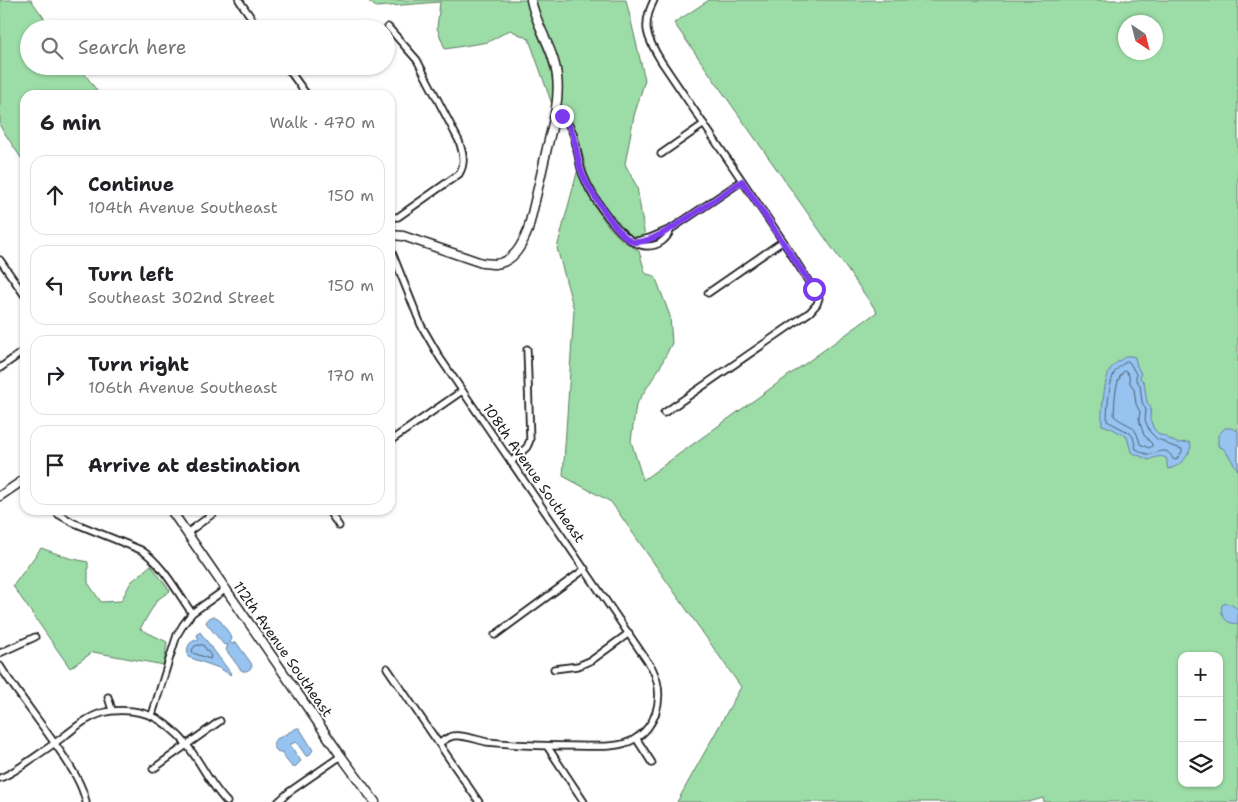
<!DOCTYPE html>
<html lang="en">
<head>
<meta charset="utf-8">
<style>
  :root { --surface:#fff; --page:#f2f2f2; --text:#202124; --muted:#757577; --line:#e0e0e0 }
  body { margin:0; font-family:"Shantell Sans",sans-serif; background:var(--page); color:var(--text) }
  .controls { position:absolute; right:15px; bottom:15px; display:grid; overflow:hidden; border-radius:10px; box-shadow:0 1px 4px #0004 }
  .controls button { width:45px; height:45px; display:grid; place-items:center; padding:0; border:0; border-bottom:1px solid var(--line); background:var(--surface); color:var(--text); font:25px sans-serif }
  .compass { position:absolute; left:1118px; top:15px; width:45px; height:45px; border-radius:50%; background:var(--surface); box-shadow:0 1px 4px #0004; rotate:145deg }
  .stop { position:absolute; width:15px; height:15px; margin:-11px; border:4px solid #7c3aed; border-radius:50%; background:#fff }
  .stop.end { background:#7c3aed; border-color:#fff; box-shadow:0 1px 5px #0008 }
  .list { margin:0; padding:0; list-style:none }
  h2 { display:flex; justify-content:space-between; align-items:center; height:65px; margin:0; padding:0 20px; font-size:21px }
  h2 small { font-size:16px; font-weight:400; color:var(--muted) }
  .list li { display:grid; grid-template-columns:32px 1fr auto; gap:15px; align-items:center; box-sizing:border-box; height:80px; margin:0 10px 10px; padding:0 10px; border:1px solid var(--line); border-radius:15px }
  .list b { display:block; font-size:19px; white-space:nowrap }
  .list p { margin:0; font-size:16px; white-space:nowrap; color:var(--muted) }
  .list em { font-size:16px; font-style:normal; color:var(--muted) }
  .icon { flex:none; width:28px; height:28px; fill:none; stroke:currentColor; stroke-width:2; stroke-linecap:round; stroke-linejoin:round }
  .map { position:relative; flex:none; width:1238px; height:802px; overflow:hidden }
  .search { position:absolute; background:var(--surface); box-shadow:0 1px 4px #0004; left:20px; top:20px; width:375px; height:55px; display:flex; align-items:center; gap:12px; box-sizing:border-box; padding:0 18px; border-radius:28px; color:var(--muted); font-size:19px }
  .panel { position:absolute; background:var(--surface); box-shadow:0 1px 4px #0004; left:20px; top:90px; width:375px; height:425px; border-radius:15px }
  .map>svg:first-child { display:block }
  .green { fill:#9cdca6; stroke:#5c7c61; fill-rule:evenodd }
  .water { fill:#96c3f0; stroke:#65809b }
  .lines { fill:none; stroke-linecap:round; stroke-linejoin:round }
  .shore { stroke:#4d5f71; stroke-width:1 }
  .street-casing { stroke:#1c1c1c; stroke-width:9 }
  .secondary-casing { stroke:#1c1c1c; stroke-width:11 }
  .street { stroke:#fff; stroke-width:5.5 }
  .secondary { stroke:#fff; stroke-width:8 }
  .route { stroke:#7c3aed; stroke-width:6 }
  .labels { text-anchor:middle; stroke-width:4; stroke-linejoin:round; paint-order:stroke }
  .street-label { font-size:14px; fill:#1c1c1c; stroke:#fff }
</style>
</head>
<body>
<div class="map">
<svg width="1238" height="802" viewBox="0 0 1238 802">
  <rect width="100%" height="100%" fill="#fff"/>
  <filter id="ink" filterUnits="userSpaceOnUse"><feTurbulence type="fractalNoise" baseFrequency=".02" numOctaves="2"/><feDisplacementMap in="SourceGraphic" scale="10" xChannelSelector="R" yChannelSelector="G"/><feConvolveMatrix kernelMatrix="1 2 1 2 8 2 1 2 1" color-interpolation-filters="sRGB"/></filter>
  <g filter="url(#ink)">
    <!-- green -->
    <g class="green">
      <path d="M 0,0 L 31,0 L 52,29 L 29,29 L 29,66 L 79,66 L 100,95 L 25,95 L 25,164 L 0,126 Z"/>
      <path d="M 367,0 L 527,0 C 530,23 543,42 549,64 C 554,78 553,92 553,107 L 529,39 L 510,30 L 488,42 L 445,49 L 437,28 L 440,2 L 376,7 Z"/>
      <path d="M 535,0 L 626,0 L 645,80 L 634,116 L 625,164 L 637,187 L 645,237 C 640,238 635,238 630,235 C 617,227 594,190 588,175 C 580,152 580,125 561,108 L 562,91 L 560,73 L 536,8 Z"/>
      <path d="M 709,0 L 1238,0 L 1238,802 L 1044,802 L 1043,798 L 1029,802 L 677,802 L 741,687 L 611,502 L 563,476 L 574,310 L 557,248 L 578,169 L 586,192 L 597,210 L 609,227 L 622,240 L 639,251 L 645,272 L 647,274 L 655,276 L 670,316 L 672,343 L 660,367 L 636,405 L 631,441 L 643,480 L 877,312 L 674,23 ZM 1126,22 L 1156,22 L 1156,52 L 1126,52 ZM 1182,656 L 1219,656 L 1219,783 L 1182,783 Z"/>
      <path d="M 41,548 L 69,558 L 88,562 L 88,583 L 101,602 L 121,601 L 131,582 L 151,565 L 170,591 L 157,600 L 140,629 L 167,642 L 164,665 L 93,652 L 70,668 L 13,586 Z"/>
    </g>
    <!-- water -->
    <g class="water">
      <path d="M 1127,356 L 1131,356 L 1135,357 L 1137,366 L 1141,374 L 1140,378 L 1144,382 L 1147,402 L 1151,407 L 1150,419 L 1154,429 L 1160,435 L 1165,436 L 1171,440 L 1177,443 L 1189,442 L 1191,446 C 1189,457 1179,467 1168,469 C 1166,465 1168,461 1166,458 C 1160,455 1155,457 1149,460 L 1131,452 L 1127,437 L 1111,428 L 1102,425 C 1101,415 1104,382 1109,372 C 1112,365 1120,360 1127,356 Z"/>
      <path d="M 1225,428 L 1231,428 L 1238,431 L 1238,470 L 1224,449 L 1218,446 L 1218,435 Z"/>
      <path d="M 1226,603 L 1232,605 L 1238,609 L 1238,623 C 1228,626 1219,615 1222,605 Z"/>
      <path d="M 214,616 L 219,619 L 231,636 L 232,639 L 230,642 L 232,644 L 236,642 L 251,663 L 252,666 C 250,670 245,673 241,670 L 226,650 L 228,644 L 224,645 L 207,624 L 206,622 C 208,619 210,617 214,616 Z"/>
      <path d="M 200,632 L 230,672 L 231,675 L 219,668 L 188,657 C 186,647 189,640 199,640 L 197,635 Z"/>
      <path d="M 297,728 L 299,728 L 300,729 L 313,750 L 309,756 L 306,756 L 297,743 L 295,742 L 290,745 L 301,761 L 295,767 L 292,767 L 284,757 L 282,752 L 278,752 C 274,748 272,745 275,740 Z"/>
    </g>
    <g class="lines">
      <!-- shore -->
      <g class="shore">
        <path d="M 1127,361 L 1130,363 L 1136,374 L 1136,380 L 1140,385 L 1142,402 L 1146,410 L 1145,420 L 1150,432 L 1157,439 L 1163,441 L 1169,445 L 1182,449 L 1182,452 L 1176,460 L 1173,459 C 1165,443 1157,456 1147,454 C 1144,454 1139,450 1136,449 L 1133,437 L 1130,433 L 1107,421 C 1107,410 1109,386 1113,376 C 1115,369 1122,365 1127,361 Z"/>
        <path d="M 1126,371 L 1129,376 L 1130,383 L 1134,389 L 1136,404 L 1140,412 L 1139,418 L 1140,423 L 1144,435 L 1152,444 L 1152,446 L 1149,448 L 1140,444 C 1135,422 1129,428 1114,416 C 1115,402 1114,383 1123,372 Z"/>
        <path d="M 203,645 L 211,656 L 210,659 L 193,653 L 192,650 L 195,646 Z"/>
      </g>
      <!-- street casing -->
      <g class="street-casing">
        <g id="street">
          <path d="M 239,0 L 259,29"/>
          <path d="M 654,0 C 641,26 647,38 661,61 L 783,241 L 819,298 L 817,304 L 810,312 L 664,413"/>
          <path d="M 388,27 L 417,60 L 459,141 C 463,153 466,163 459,174 L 398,217 L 391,217"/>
          <path d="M 286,66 L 307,95"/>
          <path d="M 555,115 C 579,122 575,155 583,175 C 591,195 623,247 648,246 C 659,246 667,239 671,229"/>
          <path d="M 661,154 L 704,124"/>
          <path d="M 391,217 L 391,250 L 421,325 L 440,358 L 652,668 C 659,682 661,696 656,712 C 653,722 645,733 635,739 C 618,749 594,746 575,746 C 546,746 516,745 487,742 C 477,740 462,734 453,736 C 448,737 444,740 440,743"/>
          <path d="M 633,242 L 650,238 L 671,229 L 742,181"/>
          <path d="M 0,260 L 25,296"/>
          <path d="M 708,293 L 783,241"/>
          <path d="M 0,368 L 25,350"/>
          <path d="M 390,441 L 462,391"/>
          <path d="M 511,462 L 527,447 L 530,440 L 527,349"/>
          <path d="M 54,510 L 58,514 L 72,522 L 141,550 C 162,563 177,592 192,613"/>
          <path d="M 328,510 L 339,526"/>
          <path d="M 187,533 L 218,510"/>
          <path d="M 495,635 L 585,569"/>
          <path d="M 0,653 L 35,637"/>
          <path d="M 0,666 C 19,696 42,724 62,754 C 72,769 82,784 86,802"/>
          <path d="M 387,668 L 479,802"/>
          <path d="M 554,669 L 578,666 L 592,660 L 629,633"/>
          <path d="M 108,697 L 112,710"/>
          <path d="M 152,715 L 169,660 L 177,635 L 183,625 L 192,613 L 226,589"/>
          <path d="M 636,738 L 652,763"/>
          <path d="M 547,746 L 584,802"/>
          <path d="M 153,769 L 220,721"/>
          <path d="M 0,778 C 11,774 20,767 29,761 C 42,752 54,744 67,734 C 77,726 88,717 102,713 C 112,710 122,710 132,711 C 153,714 162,720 178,735 C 198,754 207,782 227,802"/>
          <path d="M 278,802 L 289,792 L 341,756"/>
        </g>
      </g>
      <!-- secondary casing -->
      <g class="secondary-casing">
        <g id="secondary">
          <path d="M 390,235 L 403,236 L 482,263 C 486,263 491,264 495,264 C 514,262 522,245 528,230 C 535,202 541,175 547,148 C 553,124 560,100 557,76 C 554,49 536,26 531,0"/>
          <path d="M 0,496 L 25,479"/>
          <path d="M 171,510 L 341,756 L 375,802"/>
        </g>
      </g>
      <!-- street -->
      <use href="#street" class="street"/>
      <!-- secondary -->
      <use href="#secondary" class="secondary"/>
    </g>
  </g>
  <g class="lines" filter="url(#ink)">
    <!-- route -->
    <path class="route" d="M 562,116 C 577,132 575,153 582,173 C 587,186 620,240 634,242 C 653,244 685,219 701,209 C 715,200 729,190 742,181 L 814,289"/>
  </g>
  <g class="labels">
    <!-- street labels -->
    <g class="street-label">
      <text transform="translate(534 473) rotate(55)" y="5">108th Avenue Southeast</text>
      <text transform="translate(283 649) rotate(55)" y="5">112th Avenue Southeast</text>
    </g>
  </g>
</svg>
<div class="controls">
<button>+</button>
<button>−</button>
<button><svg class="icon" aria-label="layers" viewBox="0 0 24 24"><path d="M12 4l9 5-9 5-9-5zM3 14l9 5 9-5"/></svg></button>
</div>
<svg class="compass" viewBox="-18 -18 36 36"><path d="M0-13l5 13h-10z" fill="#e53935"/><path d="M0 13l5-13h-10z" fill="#757577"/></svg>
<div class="stop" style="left:814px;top:289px"></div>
<div class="stop end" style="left:562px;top:116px"></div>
<div class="search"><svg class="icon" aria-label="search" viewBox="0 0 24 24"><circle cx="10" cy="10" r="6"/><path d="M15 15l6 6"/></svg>Search here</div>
<section class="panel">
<h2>6 min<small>Walk · 470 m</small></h2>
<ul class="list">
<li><svg class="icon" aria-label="ahead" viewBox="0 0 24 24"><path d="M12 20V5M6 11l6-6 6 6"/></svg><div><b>Continue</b><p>104th Avenue Southeast</p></div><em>150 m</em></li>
<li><svg class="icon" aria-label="left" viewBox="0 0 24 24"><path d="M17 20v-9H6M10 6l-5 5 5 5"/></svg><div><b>Turn left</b><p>Southeast 302nd Street</p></div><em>150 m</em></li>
<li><svg class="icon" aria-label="right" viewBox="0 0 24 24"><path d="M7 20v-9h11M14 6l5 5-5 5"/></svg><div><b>Turn right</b><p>106th Avenue Southeast</p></div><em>170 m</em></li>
<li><svg class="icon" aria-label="arrive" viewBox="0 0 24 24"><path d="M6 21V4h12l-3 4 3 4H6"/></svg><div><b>Arrive at destination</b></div></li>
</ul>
</section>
</div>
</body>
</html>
